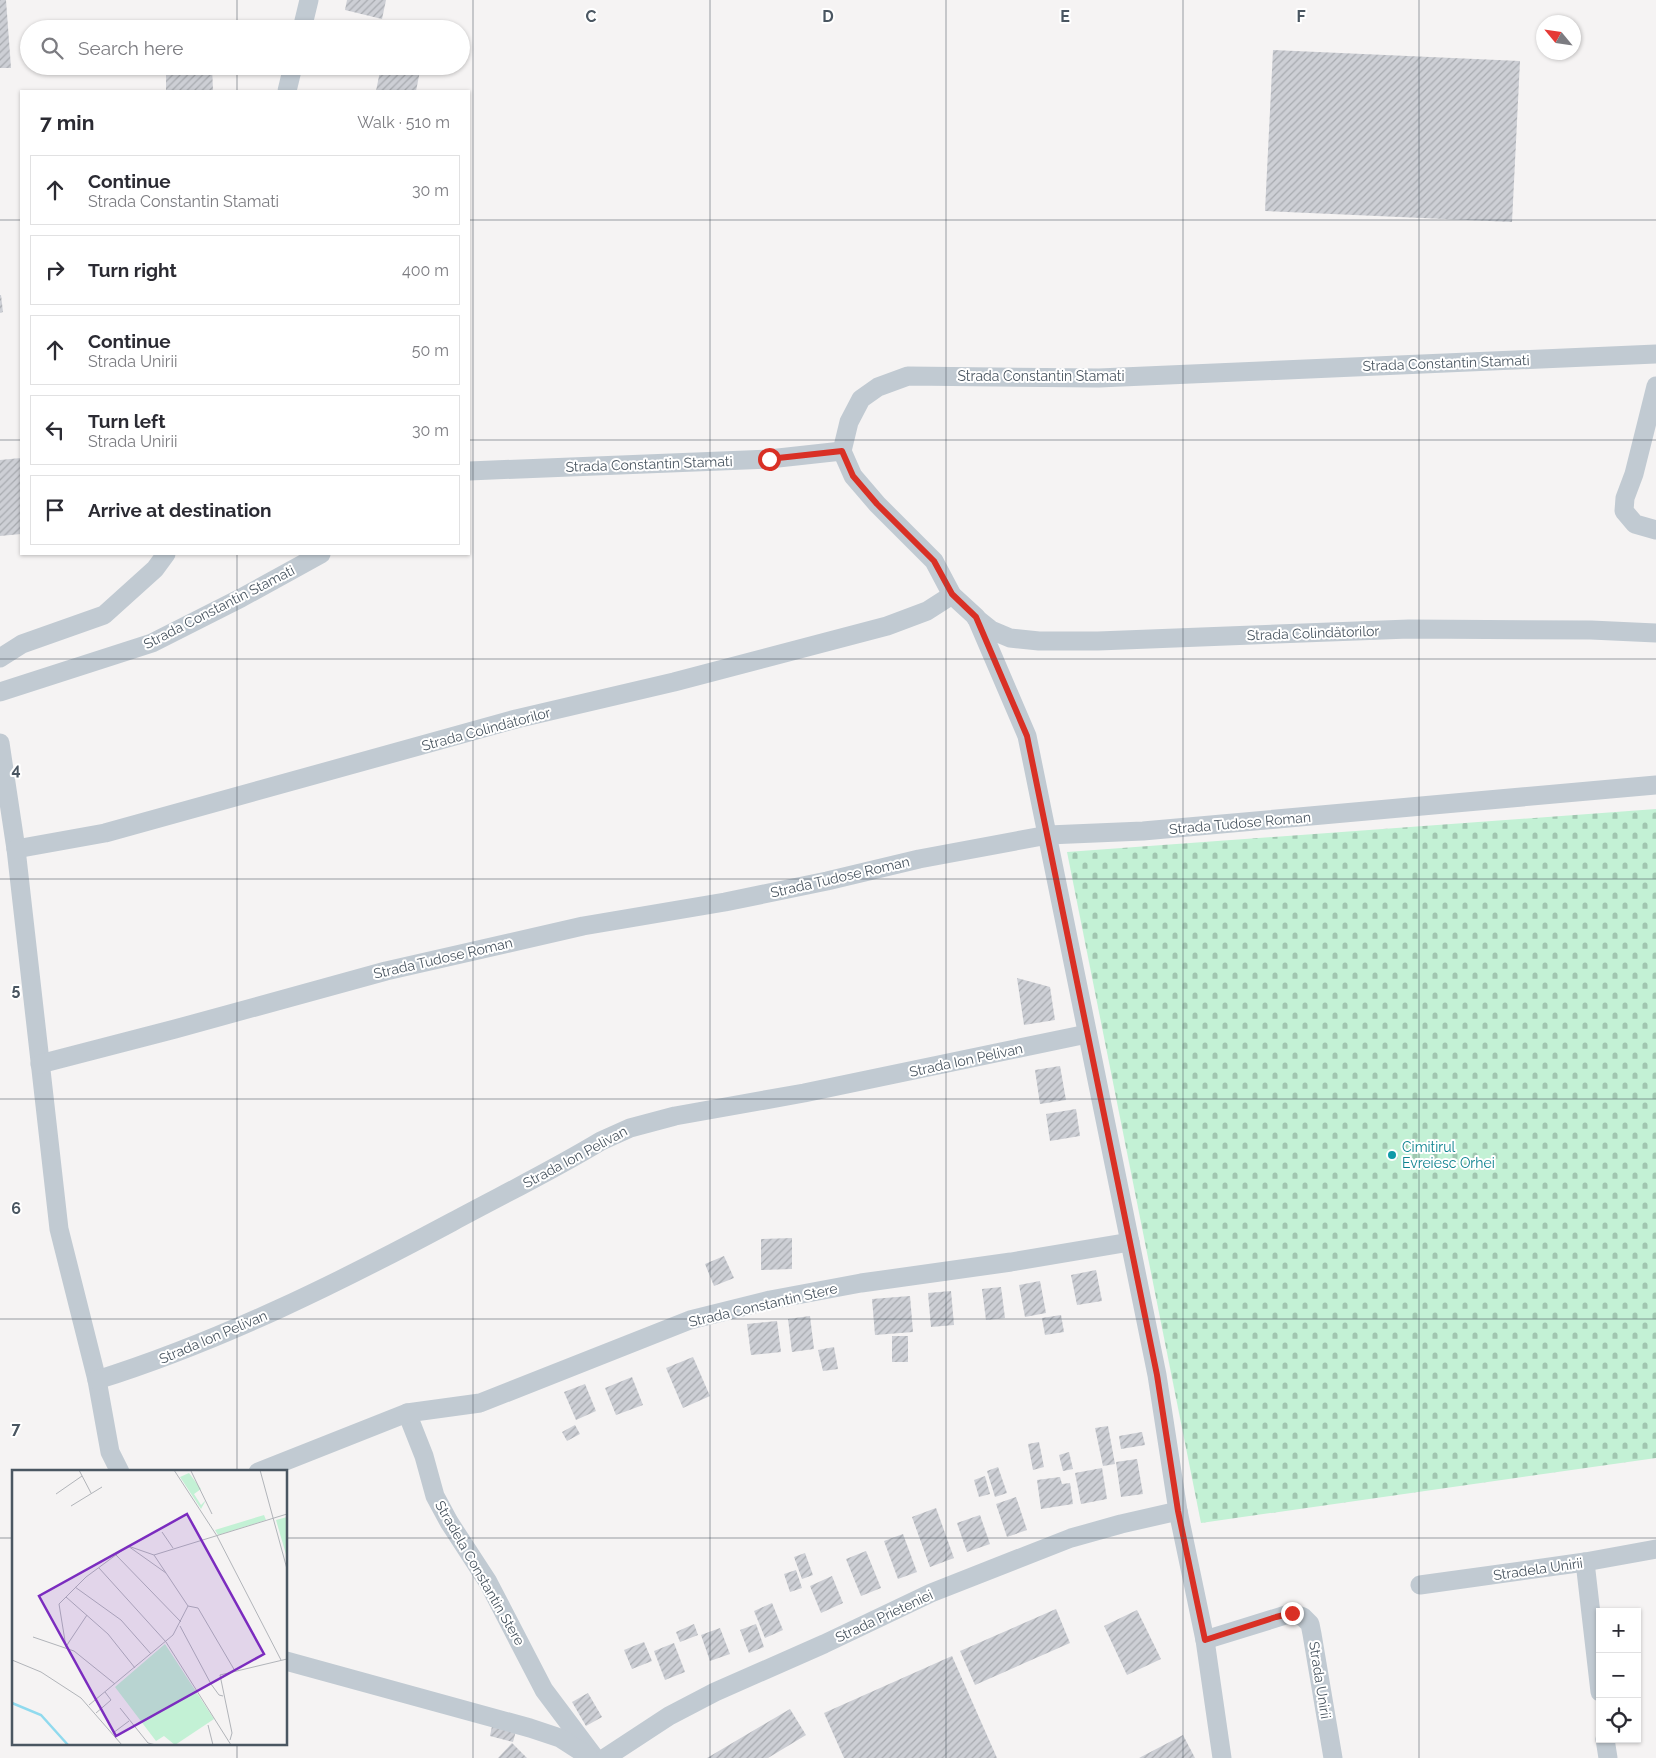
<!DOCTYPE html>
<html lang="en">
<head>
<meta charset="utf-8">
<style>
  :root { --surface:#fff; --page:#f7f7f7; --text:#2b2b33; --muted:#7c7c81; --line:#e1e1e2 }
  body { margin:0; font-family:Raleway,sans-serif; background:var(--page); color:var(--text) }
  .controls { position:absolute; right:15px; bottom:15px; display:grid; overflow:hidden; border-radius:0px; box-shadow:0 1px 4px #0004 }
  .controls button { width:45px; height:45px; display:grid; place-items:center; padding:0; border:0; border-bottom:1px solid var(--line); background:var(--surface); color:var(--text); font:25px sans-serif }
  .compass { position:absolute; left:1536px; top:15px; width:45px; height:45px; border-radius:50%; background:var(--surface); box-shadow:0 1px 4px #0004; rotate:299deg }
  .stop { position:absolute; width:15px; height:15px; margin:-11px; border:4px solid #d93025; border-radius:50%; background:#fff }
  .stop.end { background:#d93025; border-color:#fff; box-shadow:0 1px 5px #0008 }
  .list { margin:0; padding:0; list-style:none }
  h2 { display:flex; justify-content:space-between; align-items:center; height:65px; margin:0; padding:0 20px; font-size:21px }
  h2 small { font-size:16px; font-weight:400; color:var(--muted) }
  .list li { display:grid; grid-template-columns:32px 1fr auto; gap:15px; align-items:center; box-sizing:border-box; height:70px; margin:0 10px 10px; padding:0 10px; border:1px solid var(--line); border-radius:0px }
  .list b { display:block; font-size:19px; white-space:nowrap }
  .list p { margin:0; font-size:16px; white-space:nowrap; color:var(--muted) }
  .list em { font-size:16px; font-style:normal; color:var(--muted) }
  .icon { flex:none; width:28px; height:28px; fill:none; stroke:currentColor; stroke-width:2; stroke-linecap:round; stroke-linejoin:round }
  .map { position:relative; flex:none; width:1656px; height:1758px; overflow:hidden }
  .search { position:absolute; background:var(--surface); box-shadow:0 1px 4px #0004; left:20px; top:20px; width:450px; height:55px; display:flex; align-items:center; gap:12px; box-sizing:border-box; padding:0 18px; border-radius:28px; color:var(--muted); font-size:19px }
  .panel { position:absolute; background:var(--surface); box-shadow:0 1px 4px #0004; left:20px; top:90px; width:450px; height:465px; border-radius:0px }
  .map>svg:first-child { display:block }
  .cemetery { fill:url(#cemetery-stones) }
  .building { fill:url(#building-hatch) }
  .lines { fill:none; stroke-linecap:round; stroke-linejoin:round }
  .street { stroke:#c1cad2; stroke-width:19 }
  .route { stroke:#d93025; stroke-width:6 }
  .grid { fill:none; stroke:#4a5661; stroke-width:1; stroke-opacity:0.55 }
  .culture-dot { fill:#0f9aa8; stroke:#fff; stroke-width:2 }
  .labels { text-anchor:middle; stroke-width:4; stroke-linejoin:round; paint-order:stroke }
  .street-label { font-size:14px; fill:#4a5661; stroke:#fff }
  .culture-label { font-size:14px; fill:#0d838f; stroke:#fff; text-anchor:start }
  .inset-river { fill:none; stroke:#90daee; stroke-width:2.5 }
  .inset-road { fill:none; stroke:#b1b4b9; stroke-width:1 }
  .view { fill:#7b2cbf; fill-opacity:0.15; stroke:#7b2cbf; stroke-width:2.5 }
  .inset-edge { fill:none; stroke:#4a5661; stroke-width:2.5 }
  .grid-label { font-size:16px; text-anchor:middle; font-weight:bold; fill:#4a5661; stroke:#fff; stroke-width:4; stroke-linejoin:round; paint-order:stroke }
</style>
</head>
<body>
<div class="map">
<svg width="1656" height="1758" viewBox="0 0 1656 1758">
  <defs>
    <pattern id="cemetery-stones" width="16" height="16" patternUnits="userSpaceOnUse" patternTransform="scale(1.25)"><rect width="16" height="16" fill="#c3f1d5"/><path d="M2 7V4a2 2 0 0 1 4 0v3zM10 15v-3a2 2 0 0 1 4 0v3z" fill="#a0c6b0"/></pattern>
    <pattern id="building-hatch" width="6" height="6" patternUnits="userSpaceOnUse" patternTransform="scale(1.25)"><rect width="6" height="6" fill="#cdcfd5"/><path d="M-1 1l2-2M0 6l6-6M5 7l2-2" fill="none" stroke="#a8abb0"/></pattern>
  </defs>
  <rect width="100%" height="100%" fill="#f5f3f3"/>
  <!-- cemetery -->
  <path class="cemetery" d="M 1656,809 L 1656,1458 L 1201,1523 L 1067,852 Z"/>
  <!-- building -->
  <g class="building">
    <path d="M 0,0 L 6,0 L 11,68 L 0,68 Z"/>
    <path d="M 347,0 L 386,0 L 382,19 L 345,10 Z"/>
    <path d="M 1273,50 L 1520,61 L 1512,222 L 1265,211 Z"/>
    <path d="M 166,66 L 212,66 L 213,91 L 166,91 Z"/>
    <path d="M 381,66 L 421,66 L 416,91 L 376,91 Z"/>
    <path d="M 0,295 L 1,295 L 3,312 L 0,313 Z"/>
    <path d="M 21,458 L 21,534 L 0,536 L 0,460 Z"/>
    <path d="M 1017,978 L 1050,987 L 1055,1020 L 1024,1025 Z"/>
    <path d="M 1060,1066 L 1066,1100 L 1040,1104 L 1035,1070 Z"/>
    <path d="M 1076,1109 L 1080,1136 L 1050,1141 L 1046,1114 Z"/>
    <path d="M 792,1238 L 792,1269 L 761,1270 L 761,1239 Z"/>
    <path d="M 724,1256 L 734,1278 L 714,1286 L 705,1264 Z"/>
    <path d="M 1096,1270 L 1102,1301 L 1077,1305 L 1071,1275 Z"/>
    <path d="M 1040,1281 L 1046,1313 L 1025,1317 L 1019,1285 Z"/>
    <path d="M 1001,1287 L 1005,1318 L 986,1320 L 982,1289 Z"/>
    <path d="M 951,1291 L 954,1325 L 931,1327 L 928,1293 Z"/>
    <path d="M 910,1296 L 913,1332 L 875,1335 L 872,1299 Z"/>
    <path d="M 1061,1315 L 1064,1332 L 1045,1335 L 1042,1318 Z"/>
    <path d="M 810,1316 L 814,1349 L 792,1352 L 788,1319 Z"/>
    <path d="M 777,1321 L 781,1352 L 751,1355 L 747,1324 Z"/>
    <rect x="892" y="1336" width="16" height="26"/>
    <path d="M 834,1347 L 838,1369 L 823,1371 L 818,1350 Z"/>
    <path d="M 693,1357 L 710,1396 L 683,1408 L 666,1368 Z"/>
    <path d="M 632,1377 L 643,1405 L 616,1415 L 605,1388 Z"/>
    <path d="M 585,1384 L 596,1411 L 576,1420 L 564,1392 Z"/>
    <path d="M 575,1425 L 580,1434 L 567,1441 L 562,1432 Z"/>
    <path d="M 1108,1426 L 1115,1464 L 1103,1466 L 1095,1428 Z"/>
    <path d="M 1142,1432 L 1145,1445 L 1121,1449 L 1119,1436 Z"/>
    <path d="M 1039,1442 L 1044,1467 L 1033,1470 L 1028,1444 Z"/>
    <path d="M 1069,1452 L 1073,1469 L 1063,1471 L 1059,1455 Z"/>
    <path d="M 1137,1459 L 1143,1494 L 1121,1497 L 1116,1462 Z"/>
    <path d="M 998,1467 L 1007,1493 L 995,1497 L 987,1471 Z"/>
    <path d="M 1102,1468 L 1107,1499 L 1081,1504 L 1075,1473 Z"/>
    <path d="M 985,1476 L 990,1494 L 979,1497 L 974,1480 Z"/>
    <path d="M 1060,1477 L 1062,1484 L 1070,1483 L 1073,1504 L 1041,1509 L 1037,1480 Z"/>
    <path d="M 1016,1497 L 1027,1530 L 1007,1537 L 996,1504 Z"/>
    <path d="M 936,1508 L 954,1558 L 930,1567 L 912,1517 Z"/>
    <path d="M 980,1515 L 990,1544 L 967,1552 L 957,1523 Z"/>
    <path d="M 903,1534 L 917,1572 L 898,1579 L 884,1541 Z"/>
    <path d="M 866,1551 L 881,1588 L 861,1596 L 846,1559 Z"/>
    <path d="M 805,1553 L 813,1575 L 802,1579 L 794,1557 Z"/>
    <path d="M 796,1570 L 802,1588 L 790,1592 L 784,1574 Z"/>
    <path d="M 832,1576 L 843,1603 L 821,1613 L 810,1586 Z"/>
    <path d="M 772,1603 L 783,1630 L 765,1638 L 754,1611 Z"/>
    <path d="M 1056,1609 L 1070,1643 L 975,1685 L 960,1651 Z"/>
    <path d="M 1137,1610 L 1161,1659 L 1127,1675 L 1104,1626 Z"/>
    <path d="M 694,1624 L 698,1635 L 680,1642 L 676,1632 Z"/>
    <path d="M 756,1624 L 764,1647 L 749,1653 L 740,1630 Z"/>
    <path d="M 720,1628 L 730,1654 L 710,1661 L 701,1635 Z"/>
    <path d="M 644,1642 L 652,1661 L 632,1669 L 624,1650 Z"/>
    <path d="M 674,1643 L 685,1672 L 665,1680 L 654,1651 Z"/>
    <path d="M 952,1656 L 997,1758 L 844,1758 L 824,1713 Z"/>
    <path d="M 588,1693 L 602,1717 L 586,1726 L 572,1702 Z"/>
    <path d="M 790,1709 L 806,1735 L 768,1758 L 707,1758 Z"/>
    <path d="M 492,1726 L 516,1731 L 513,1742 L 490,1736 Z"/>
    <path d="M 1183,1735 L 1195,1758 L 1139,1758 Z"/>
    <path d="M 512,1743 L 527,1758 L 498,1758 Z"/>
  </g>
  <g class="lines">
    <!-- street -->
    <g class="street">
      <path d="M 302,29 L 309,0"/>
      <path d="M 287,91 L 293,66"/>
      <path d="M 1656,386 L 1634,474 L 1625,498 L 1624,511 L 1635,524 L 1656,530"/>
      <path d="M 842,451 L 853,476 L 877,504 L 934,561 L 952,595 L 976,617 L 1027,736 L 1157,1375 L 1178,1511 L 1205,1640 L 1222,1758"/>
      <path d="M 469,471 L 769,459 L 842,451 L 849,422 L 861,399 L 878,387 L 908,376 L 1099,378 L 1656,354"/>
      <path d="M 976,618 L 991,630 L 1010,638 L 1039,641 L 1098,641 L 1409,629 L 1591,630 L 1656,633"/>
      <path d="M 0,658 L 22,644 L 104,615 L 155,569 L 166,554"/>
      <path d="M 0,692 L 152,643 L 241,598 L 321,554"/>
      <path d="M 0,743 L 16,849 L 59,1229 L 97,1380 L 110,1452 L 120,1472"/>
      <path d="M 16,849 L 105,833 L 516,719 L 674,682 L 887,626 L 927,611 L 952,595"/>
      <path d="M 40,1064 L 175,1029 L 386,971 L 583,926 L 725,902 L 827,881 L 919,859 L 1048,835 L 1143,831 L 1656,785"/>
      <path d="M 97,1380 C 221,1341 338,1283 452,1222 C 502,1195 553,1170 601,1141 L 630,1128 L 675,1116 L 804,1093 L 1087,1034"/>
      <path d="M 407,1413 L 424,1456 L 435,1496 L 449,1522 L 488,1582 L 544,1690 L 595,1758"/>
      <path d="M 258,1472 L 407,1413 L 480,1403 L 690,1320 L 770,1300 L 861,1283 L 1011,1262 L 1130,1242"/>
      <path d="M 1585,1562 L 1600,1692"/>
      <path d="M 1420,1585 L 1585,1562 L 1656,1549"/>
      <path d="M 1205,1640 L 1292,1613 L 1303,1617 L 1310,1624 L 1312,1634 L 1333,1758"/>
      <path d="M 286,1661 L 530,1728 L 560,1738 L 588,1756"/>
      <path d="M 1605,1739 L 1608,1758"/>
      <path d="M 605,1758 L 669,1716 L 715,1692 L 824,1644 L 931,1593 L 1071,1538 L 1121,1524 L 1178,1511"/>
    </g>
  </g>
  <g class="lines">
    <!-- route -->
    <path class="route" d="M 769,459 L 842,451 L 853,476 L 877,504 L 934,561 L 952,594 L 976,617 L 1027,736 L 1157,1375 L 1178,1511 L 1205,1640 L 1276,1617 L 1292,1613"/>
  </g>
  <!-- grid -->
  <path class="grid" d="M 237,0 L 237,29M 473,0 L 473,1758M 710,0 L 710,1758M 946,0 L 946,1758M 1183,0 L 1183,1758M 1419,0 L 1419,1758M 237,66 L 237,91M 0,220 L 21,220M 469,220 L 1656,220M 0,440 L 21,440M 469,440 L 1656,440M 237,554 L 237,1472M 0,659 L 1656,659M 0,879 L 1656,879M 0,1099 L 1656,1099M 0,1319 L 1656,1319M 0,1538 L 14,1538M 286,1538 L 1656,1538M 237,1744 L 237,1758"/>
  <!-- markers -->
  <circle class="culture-dot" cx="1392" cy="1155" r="5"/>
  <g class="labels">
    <!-- street labels -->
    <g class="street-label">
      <text transform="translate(1446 363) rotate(-2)" y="5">Strada Constantin Stamati</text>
      <text x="1041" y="381">Strada Constantin Stamati</text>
      <text transform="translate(649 464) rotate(-2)" y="5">Strada Constantin Stamati</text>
      <text transform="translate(219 607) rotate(-27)" y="5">Strada Constantin Stamati</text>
      <text transform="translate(1313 633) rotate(-2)" y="5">Strada Colindătorilor</text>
      <text transform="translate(486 729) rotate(-15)" y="5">Strada Colindătorilor</text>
      <text transform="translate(1240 823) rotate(-5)" y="5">Strada Tudose Roman</text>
      <text transform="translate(840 877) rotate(-13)" y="5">Strada Tudose Roman</text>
      <text transform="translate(443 958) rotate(-13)" y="5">Strada Tudose Roman</text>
      <text transform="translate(966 1060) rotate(-12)" y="5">Strada Ion Pelivan</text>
      <text transform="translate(575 1157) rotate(-28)" y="5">Strada Ion Pelivan</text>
      <text transform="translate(763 1305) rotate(-13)" y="5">Strada Constantin Stere</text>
      <text transform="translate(213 1337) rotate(-23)" y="5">Strada Ion Pelivan</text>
      <text transform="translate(1538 1569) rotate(-8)" y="5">Stradela Unirii</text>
      <text transform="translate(480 1573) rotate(60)" y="5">Stradela Constantin Stere</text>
      <text transform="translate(884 1616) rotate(-25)" y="5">Strada Prieteniei</text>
      <text transform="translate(1320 1680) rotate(81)" y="5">Strada Unirii</text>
    </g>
    <!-- culture labels -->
    <g class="culture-label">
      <text x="1402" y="1152">Cimitirul<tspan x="1402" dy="16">Evreiesc Orhei</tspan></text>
    </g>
  </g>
  <!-- overview -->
  <g transform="translate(12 1470)">
    <rect width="275" height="275" fill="#f5f3f3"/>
    <path d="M 177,3 L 189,19 L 182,24 L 189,35 L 194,30 L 189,39 L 168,7 ZM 252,45 L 254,50 L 206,65 L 203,60 Z" fill="#c3f1d5"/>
    <path d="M 153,174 L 202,249 L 163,275 L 152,266 L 144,271 L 103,217 Z" fill="#c3f1d5"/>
    <path d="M 275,47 L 275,88 L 264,50 Z" fill="#c3f1d5"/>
    <path class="inset-river" d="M 0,233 L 29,245 L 56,275"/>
    <path class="inset-road" d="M 67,0 L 79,23M 162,0 L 205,66 L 269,190M 248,0 L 275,99M 179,1 L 200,44M 44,24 L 70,6M 59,36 L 90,17M 150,62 L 161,78M 116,76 L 154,103M 104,85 L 169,152M 142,85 L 176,136 L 186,138 L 223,201M 87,98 L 154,172 L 219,275M 63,117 L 109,150 L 139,184M 54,127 L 96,164 L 123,198M 168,156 L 199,214 L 207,225 L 211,226M 21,167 L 62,181 L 103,214M 55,175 L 75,145M 54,177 L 47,134 L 74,107 L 116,76 L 142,85 L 275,44M 0,190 L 29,202 L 69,228 L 110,275M 77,235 L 161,165 L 176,136M 108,238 L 136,273 L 144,275M 84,243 L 99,230 L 93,222M 196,255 L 201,275M 101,263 L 117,251M 218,270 L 220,263 L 208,205 L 275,189"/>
    <path class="view" d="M 175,44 L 252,184 L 104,266 L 27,126 Z"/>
    <rect width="275" height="275" class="inset-edge"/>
  </g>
  <g class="grid-label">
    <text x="591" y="22">C</text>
    <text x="828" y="22">D</text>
    <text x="1065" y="22">E</text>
    <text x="1301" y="22">F</text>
    <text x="16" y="775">4</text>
    <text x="16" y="995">5</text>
    <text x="16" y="1214">6</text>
    <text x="16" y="1434">7</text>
  </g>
</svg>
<div class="controls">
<button>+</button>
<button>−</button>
<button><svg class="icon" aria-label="locate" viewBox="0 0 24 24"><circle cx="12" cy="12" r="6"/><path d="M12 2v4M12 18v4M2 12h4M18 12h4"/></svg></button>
</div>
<svg class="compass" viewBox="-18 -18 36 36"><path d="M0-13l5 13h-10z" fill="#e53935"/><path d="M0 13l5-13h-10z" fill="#7c7c81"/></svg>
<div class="stop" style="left:769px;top:459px"></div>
<div class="stop end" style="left:1292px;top:1613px"></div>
<div class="search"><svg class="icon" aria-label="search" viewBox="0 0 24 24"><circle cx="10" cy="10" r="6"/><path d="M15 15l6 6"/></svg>Search here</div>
<section class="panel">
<h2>7 min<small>Walk · 510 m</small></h2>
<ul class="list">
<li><svg class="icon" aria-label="ahead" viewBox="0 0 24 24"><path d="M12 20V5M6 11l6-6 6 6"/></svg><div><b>Continue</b><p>Strada Constantin Stamati</p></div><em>30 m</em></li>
<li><svg class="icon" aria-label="right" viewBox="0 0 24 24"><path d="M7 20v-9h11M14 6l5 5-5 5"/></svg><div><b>Turn right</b></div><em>400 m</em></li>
<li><svg class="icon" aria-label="ahead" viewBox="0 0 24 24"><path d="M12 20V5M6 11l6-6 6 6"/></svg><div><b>Continue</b><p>Strada Unirii</p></div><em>50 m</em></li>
<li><svg class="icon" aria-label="left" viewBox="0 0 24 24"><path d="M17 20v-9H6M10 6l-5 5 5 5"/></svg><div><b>Turn left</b><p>Strada Unirii</p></div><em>30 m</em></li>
<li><svg class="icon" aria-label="arrive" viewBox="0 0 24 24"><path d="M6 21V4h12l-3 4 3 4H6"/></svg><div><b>Arrive at destination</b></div></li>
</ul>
</section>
</div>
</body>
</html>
